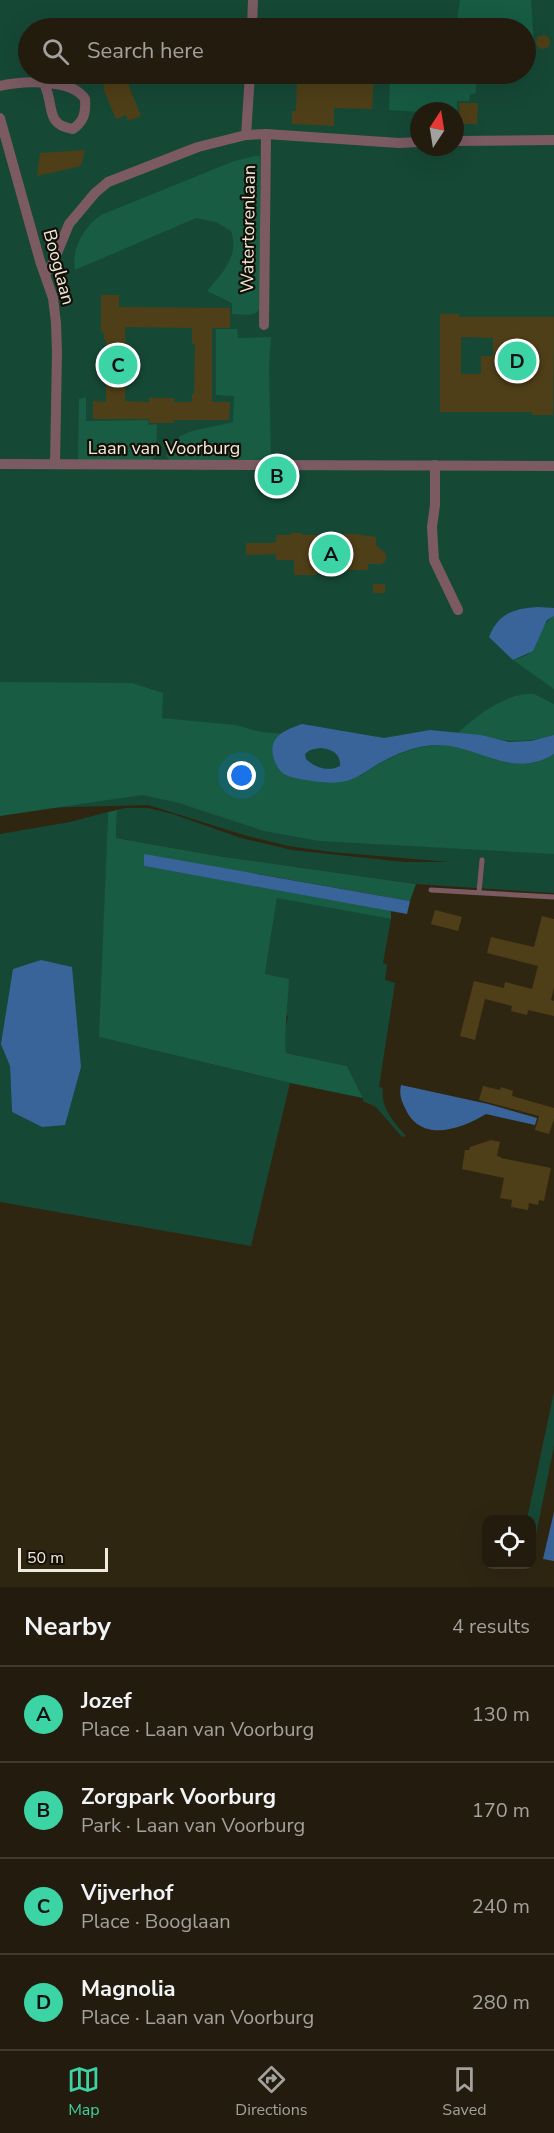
<!DOCTYPE html>
<html lang="en">
<head>
<meta charset="utf-8">
<style>
  :root { --surface:#231c0e; --page:#2f291c; --text:#f1f3f6; --muted:#a3a19e; --line:#403a2e; --accent:#3cd4a4 }
  body { margin:0; font-family:"Nunito Sans",sans-serif; background:var(--page); color:var(--text) }
  .controls { position:absolute; right:18px; bottom:18px; display:grid; overflow:hidden; border-radius:12px; box-shadow:0 6px 24px #0002 }
  .controls button { width:54px; height:54px; display:grid; place-items:center; padding:0; border:0; border-bottom:2px solid var(--line); background:var(--surface); color:var(--text); font:30px sans-serif }
  .compass { position:absolute; left:410px; top:102px; width:54px; height:54px; border-radius:50%; background:var(--surface); box-shadow:0 6px 24px #0002; rotate:12deg }
  .scale { position:absolute; left:18px; bottom:15px; width:90px; box-sizing:border-box; padding-left:6px; border:3px solid #efeadd; border-top:0; font-size:16px; line-height:21px; white-space:nowrap; color:#efeadd; -webkit-text-stroke:4px #141007; paint-order:stroke }
  .you { position:absolute; left:242px; top:776px; width:21px; height:21px; margin:-15px; border:4px solid #fff; border-radius:50%; background:#1a73e8; box-shadow:0 0 0 9px #1a73e833 }
  .badge { display:grid; place-items:center; width:39px; height:39px; border-radius:50%; background:var(--accent); color:#111; font-size:20px; font-weight:700 }
  .pin { position:absolute; translate:-50% -50%; border:3px solid #fff; box-shadow:0 2px 6px #0006 }
  .list { margin:0; padding:0; list-style:none }
  h2 { display:flex; justify-content:space-between; align-items:center; height:78px; margin:0; padding:0 24px; font-size:26px }
  h2 small { font-size:20px; font-weight:400; color:var(--muted) }
  .list li { display:grid; grid-template-columns:39px 1fr auto; gap:18px; align-items:center; box-sizing:border-box; height:96px; padding:0 24px; border-top:2px solid var(--line) }
  .list b { display:block; font-size:22px; white-space:nowrap }
  .list p { margin:0; font-size:20px; white-space:nowrap; color:var(--muted) }
  .list em { font-size:20px; font-style:normal; color:var(--muted) }
  .icon { flex:none; width:33px; height:33px; fill:none; stroke:currentColor; stroke-width:2; stroke-linecap:round; stroke-linejoin:round }
  .map { position:relative; flex:none; width:554px; height:1587px; overflow:hidden }
  .search { position:absolute; background:var(--surface); box-shadow:0 6px 24px #0002; left:18px; right:18px; top:18px; height:66px; display:flex; align-items:center; gap:15px; box-sizing:border-box; padding:0 21px; border-radius:33px; color:var(--muted); font-size:22px }
  .sheet { height:462px; background:var(--surface) }
  nav { display:flex; justify-content:space-around; align-items:center; box-sizing:border-box; height:84px; border-top:2px solid var(--line); background:var(--surface); font-size:16px; color:var(--muted) }
  nav a { display:grid; justify-items:center; gap:3px }
  nav .on { color:var(--accent) }
  .map>svg:first-child { display:block }
  .green { fill:#164836; fill-rule:evenodd }
  .forest { fill:#175c43 }
  .water { fill:#396499; fill-rule:evenodd }
  .building { fill:#4f3f18; fill-rule:evenodd }
  .lines { fill:none; stroke-linecap:round; stroke-linejoin:round }
  .lane { stroke:#7b5a62; stroke-width:5 }
  .street { stroke:#7b5a62; stroke-width:10 }
  .labels { text-anchor:middle; stroke-width:4.5; stroke-linejoin:round; paint-order:stroke }
  .street-label { font-size:18px; fill:#efeadd; stroke:#141007 }
</style>
</head>
<body>
<div class="map">
<svg width="554" height="1587" viewBox="0 0 554 1587">
  <rect width="100%" height="100%" fill="#2f2612"/>
  <!-- green -->
  <g class="green">
    <path d="M 0,0 L 554,0 L 554,893 L 416,884 L 218,856 L 116,838 L 117,810 L 125,808 L 148,808 L 173,814 L 241,838 L 292,850 L 404,862 L 450,862 L 331,852 L 288,846 L 244,835 L 148,805 L 0,809 ZM 28,28 L 526,28 L 526,74 L 28,74 ZM 419,111 L 455,111 L 455,147 L 419,147 Z"/>
    <path d="M 108,812 L 100,1037 L 290,1083 L 251,1246 L 0,1202 L 0,834 L 70,822 ZM 10,1066 L 42,1127 L 12,1112 Z"/>
    <path d="M 277,897 L 391,919 L 383,963 L 387,965 L 385,980 L 395,983 L 379,1087 L 383,1088 C 380,1107 393,1121 406,1136 L 402,1137 L 376,1107 L 363,1101 L 363,1098 L 347,1066 L 286,1053 L 284,1033 L 288,1017 L 265,975 Z"/>
    <path d="M 554,1392 L 554,1446 L 532,1554 L 532,1520 L 527,1519 Z"/>
  </g>
  <!-- forest -->
  <g class="forest">
    <path d="M 460,0 L 531,0 L 534,45 L 526,45 L 526,28 L 456,28 Z"/>
    <path d="M 390,74 L 476,74 L 476,93 L 470,95 L 469,101 L 457,101 L 457,119 L 455,119 L 455,111 L 419,112 L 389,110 Z"/>
    <path d="M 255,156 L 260,156 L 260,308 C 255,318 242,314 232,314 L 232,303 L 207,291 C 222,273 240,256 231,231 L 216,222 L 196,218 L 75,270 C 71,248 84,227 101,215 L 234,161 Z"/>
    <path d="M 216,329 L 237,329 L 238,338 L 271,337 L 269,366 L 271,460 L 170,460 L 166,456 L 180,436 L 192,431 L 233,422 L 234,396 L 216,395 Z"/>
    <path d="M 86,397 L 86,421 L 148,420 L 148,425 L 157,424 L 156,455 L 152,460 L 78,460 L 79,399 Z"/>
    <path d="M 554,616 L 554,689 L 513,660 C 517,659 523,657 527,655 C 540,644 540,624 554,616 Z"/>
    <path d="M 0,682 L 132,683 L 163,693 L 162,718 L 235,725 L 261,732 L 283,734 L 278,736 L 276,765 L 360,776 C 383,760 408,747 437,745 C 479,742 509,782 554,754 L 554,854 L 319,841 L 264,831 L 179,803 L 142,795 L 0,816 Z"/>
    <path d="M 524,694 L 534,694 L 554,704 L 554,735 C 521,746 491,739 458,733 C 477,715 499,699 524,694 Z"/>
    <path d="M 117,810 L 116,838 L 218,856 L 416,884 L 410,901 L 258,874 L 144,866 L 391,910 L 391,919 L 277,898 L 265,974 L 289,979 C 288,1004 284,1028 286,1053 L 347,1066 L 363,1098 L 290,1083 L 99,1037 L 108,812 Z"/>
  </g>
  <!-- water -->
  <g class="water">
    <path d="M 537,607 L 554,608 L 554,616 L 547,620 L 533,651 L 513,660 L 489,637 C 499,613 513,609 537,607 Z"/>
    <path d="M 302,724 L 384,738 L 430,730 L 481,735 L 509,742 L 531,741 L 554,735 L 554,754 C 513,780 480,746 439,745 C 419,744 395,754 378,764 C 366,771 356,780 341,782 C 327,784 314,781 300,779 C 291,777 282,776 277,766 C 273,759 270,748 275,740 C 279,732 293,727 302,724 ZM 320,748 C 331,749 341,753 340,766 C 329,772 315,768 306,759 L 305,754 L 310,750 Z"/>
    <path d="M 144,854 L 410,901 L 407,914 L 144,866 Z"/>
    <path d="M 41,960 L 72,967 L 81,1067 L 65,1125 L 42,1127 L 12,1112 L 10,1066 L 1,1044 L 13,969 Z"/>
    <path d="M 401,1085 L 488,1104 L 537,1118 L 535,1125 L 486,1114 C 461,1129 421,1144 405,1108 C 401,1100 399,1094 401,1085 Z"/>
    <path d="M 554,1512 L 554,1561 L 543,1559 Z"/>
  </g>
  <!-- building -->
  <g class="building">
    <circle cx="543" cy="42" r="7"/>
    <path d="M 96,74 L 124,74 L 141,116 L 128,121 L 126,115 L 116,119 L 103,88 L 105,87 Z"/>
    <path d="M 297,74 L 374,74 L 372,109 L 334,108 L 334,126 L 292,124 L 292,111 L 296,111 Z"/>
    <path d="M 459,103 L 478,103 L 477,124 L 460,124 Z"/>
    <path d="M 85,150 L 81,166 L 37,176 L 40,153 Z"/>
    <path d="M 101,295 L 119,295 L 119,307 L 230,308 L 230,328 L 212,328 L 212,402 L 230,402 L 229,420 L 174,420 L 174,423 L 149,423 L 149,419 L 93,419 L 93,401 L 106,402 L 106,340 L 104,340 L 104,333 L 101,332 ZM 125,327 L 192,328 L 192,344 L 195,344 L 194,394 L 192,394 L 192,402 L 174,402 L 174,398 L 149,398 L 149,402 L 125,401 L 126,372 L 130,372 L 130,357 L 126,357 Z"/>
    <path d="M 440,314 L 459,314 L 459,317 L 554,317 L 553,415 L 532,415 L 532,412 L 440,412 ZM 461,337 L 493,338 L 493,356 L 481,356 L 481,374 L 461,374 Z"/>
    <path d="M 291,533 L 302,533 L 302,535 L 354,534 L 376,537 L 376,545 L 386,554 L 386,560 L 382,564 L 368,564 L 368,570 L 317,570 L 317,575 L 294,575 L 294,560 L 276,560 L 276,554 L 246,555 L 246,543 L 271,543 L 276,542 L 276,535 L 291,535 Z"/>
    <rect x="373" y="584" width="12" height="9"/>
    <path d="M 435,910 L 462,917 L 458,931 L 431,924 Z"/>
    <path d="M 542,916 L 554,919 L 554,987 L 551,1000 L 554,1001 L 554,1016 L 528,1010 L 527,1015 L 511,1011 L 512,1006 L 485,999 L 475,1040 L 460,1036 L 474,981 L 504,988 L 505,982 L 532,989 L 538,966 L 487,953 L 491,937 L 534,947 Z"/>
    <path d="M 483,1086 L 500,1090 L 501,1087 L 513,1091 L 512,1096 L 554,1108 L 554,1119 L 549,1134 L 535,1130 L 539,1116 L 479,1100 Z"/>
    <path d="M 491,1140 L 500,1142 L 497,1156 L 501,1157 L 501,1158 L 551,1168 L 544,1201 L 539,1200 L 538,1205 L 529,1203 L 528,1210 L 511,1207 L 512,1200 L 500,1198 L 504,1178 L 462,1169 L 465,1150 L 469,1150 L 470,1147 Z"/>
  </g>
  <g class="lines">
    <!-- lane -->
    <g class="lane">
      <path d="M 431,890 L 554,897"/>
      <path d="M 479,892 L 482,860"/>
    </g>
    <!-- street -->
    <g class="street">
      <path d="M 252,28 L 253,0"/>
      <path d="M 0,86 C 21,81 72,78 85,99 C 86,113 84,121 73,129 C 44,125 55,104 44,84"/>
      <path d="M 0,118 L 40,261 L 53,298 L 56,323 L 57,352 L 55,464"/>
      <path d="M 266,134 L 399,143 L 419,142"/>
      <path d="M 246,135 L 250,74"/>
      <path d="M 455,141 L 554,140"/>
      <path d="M 45,274 L 53,263 L 69,224 L 95,193 L 108,182 L 198,147 L 246,135 L 266,134 L 264,325"/>
      <path d="M 0,464 L 554,466"/>
      <path d="M 435,465 L 435,505 L 432,527 L 434,560 L 458,610"/>
    </g>
  </g>
  <g class="labels">
    <!-- street labels -->
    <g class="street-label">
      <text transform="translate(248 229) rotate(-89)" y="6">Watertorenlaan</text>
      <text transform="translate(59 267) rotate(75)" y="6">Booglaan</text>
      <text x="164" y="454">Laan van Voorburg</text>
    </g>
  </g>
</svg>
<div class="controls">
<button><svg class="icon" aria-label="locate" viewBox="0 0 24 24"><circle cx="12" cy="12" r="6"/><path d="M12 2v4M12 18v4M2 12h4M18 12h4"/></svg></button>
</div>
<svg class="compass" viewBox="-18 -18 36 36"><path d="M0-13l5 13h-10z" fill="#e53935"/><path d="M0 13l5-13h-10z" fill="#a3a19e"/></svg>
<div class="scale">50 m</div>
<div class="you"></div>
<div class="pin badge" style="left:331px;top:554px">A</div>
<div class="pin badge" style="left:277px;top:476px">B</div>
<div class="pin badge" style="left:118px;top:365px">C</div>
<div class="pin badge" style="left:517px;top:361px">D</div>
<div class="search"><svg class="icon" aria-label="search" viewBox="0 0 24 24"><circle cx="10" cy="10" r="6"/><path d="M15 15l6 6"/></svg>Search here</div>
</div>
<section class="sheet">
<h2>Nearby<small>4 results</small></h2>
<ul class="list">
<li><span class="badge">A</span><div><b>Jozef</b><p>Place · Laan van Voorburg</p></div><em>130 m</em></li>
<li><span class="badge">B</span><div><b>Zorgpark Voorburg</b><p>Park · Laan van Voorburg</p></div><em>170 m</em></li>
<li><span class="badge">C</span><div><b>Vijverhof</b><p>Place · Booglaan</p></div><em>240 m</em></li>
<li><span class="badge">D</span><div><b>Magnolia</b><p>Place · Laan van Voorburg</p></div><em>280 m</em></li>
</ul>
</section>
<nav>
<a class="on"><svg class="icon" aria-label="map" viewBox="0 0 24 24"><path d="M3 6l6-2 6 2 6-2v14l-6 2-6-2-6 2zM9 4v14M15 6v14"/></svg>Map</a>
<a><svg class="icon" aria-label="directions" viewBox="0 0 24 24"><path d="M12 3l9 9-9 9-9-9zM9 14v-3h6M13 9l2 2-2 2"/></svg>Directions</a>
<a><svg class="icon" aria-label="saved" viewBox="0 0 24 24"><path d="M7 4h10v16l-5-4-5 4z"/></svg>Saved</a>
</nav>
</body>
</html>
